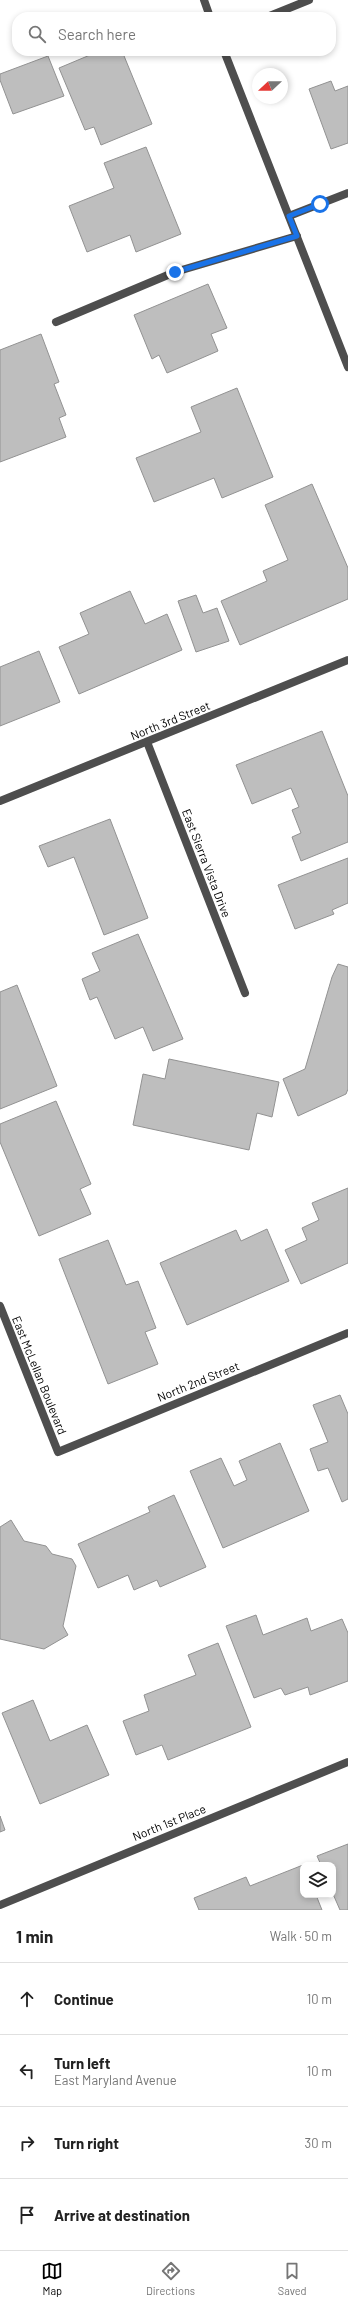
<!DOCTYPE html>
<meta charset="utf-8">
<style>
:root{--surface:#fff;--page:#f6f6f6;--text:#222;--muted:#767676;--line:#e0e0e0;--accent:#000}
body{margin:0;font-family:Barlow,sans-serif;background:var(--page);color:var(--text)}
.controls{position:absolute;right:12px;bottom:12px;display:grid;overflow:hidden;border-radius:8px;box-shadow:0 2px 6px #0003}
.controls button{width:36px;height:36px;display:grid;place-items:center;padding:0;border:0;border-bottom:1px solid var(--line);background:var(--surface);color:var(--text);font:20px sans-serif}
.compass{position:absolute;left:252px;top:68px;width:36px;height:36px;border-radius:50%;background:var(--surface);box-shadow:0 2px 6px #0003;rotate:248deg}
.stop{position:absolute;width:12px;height:12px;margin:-9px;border:3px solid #1a73e8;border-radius:50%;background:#fff}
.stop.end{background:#1a73e8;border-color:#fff;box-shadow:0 1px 4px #0008}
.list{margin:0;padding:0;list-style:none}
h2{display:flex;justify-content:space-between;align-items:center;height:52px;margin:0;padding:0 16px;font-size:17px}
h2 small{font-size:13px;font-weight:400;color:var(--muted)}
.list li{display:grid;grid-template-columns:26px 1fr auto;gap:12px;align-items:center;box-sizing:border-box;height:72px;padding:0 16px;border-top:1px solid var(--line)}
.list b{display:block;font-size:15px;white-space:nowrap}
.list p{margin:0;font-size:13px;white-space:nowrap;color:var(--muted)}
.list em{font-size:13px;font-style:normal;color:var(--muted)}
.icon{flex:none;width:22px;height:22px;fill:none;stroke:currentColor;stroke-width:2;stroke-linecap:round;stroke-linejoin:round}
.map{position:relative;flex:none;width:348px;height:1910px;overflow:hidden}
.search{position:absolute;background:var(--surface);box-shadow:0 2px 6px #0003;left:12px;right:12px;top:12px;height:44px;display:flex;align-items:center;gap:10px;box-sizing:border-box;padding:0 14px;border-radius:16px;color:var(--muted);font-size:15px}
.sheet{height:340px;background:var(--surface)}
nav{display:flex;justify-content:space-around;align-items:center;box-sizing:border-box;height:56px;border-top:1px solid var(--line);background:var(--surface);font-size:11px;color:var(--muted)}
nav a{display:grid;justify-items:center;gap:2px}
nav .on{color:var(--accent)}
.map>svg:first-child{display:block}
</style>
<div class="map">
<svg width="348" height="1910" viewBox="0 0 348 1910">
<rect width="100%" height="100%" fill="#fff"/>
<g fill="#bebebe" stroke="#929292">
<path d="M89,51H122L152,124L101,145L94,127L85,130L59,68L90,55Z"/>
<path d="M48,56L64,96L13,114L0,80V74Z"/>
<path d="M331,81L335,91L348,86V143L331,149L309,89Z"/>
<path d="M146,147L181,234L136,252L130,235L87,252L69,206L114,188L104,163Z"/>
<path d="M208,284L227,328L211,334L218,351L167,373L159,355L152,359L134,315Z"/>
<path d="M41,334L59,382L54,384L66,415L59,418L66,437L0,462V350Z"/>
<path d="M237,388L273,477L222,498L214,478L154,502L136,458L201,432L191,407Z"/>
<path d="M312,484L348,568V599L240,645L221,601L267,581L263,571L288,560L265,505Z"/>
<path d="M130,591L145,624L167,614L182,650L79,694L59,647L89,634L80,613Z"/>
<path d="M196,595L203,613L217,608L229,641L196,652L178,601Z"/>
<path d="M39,651L60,702L0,726V667Z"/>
<path d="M322,731L348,796V842L301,861L292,837L301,833L292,810L299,807L291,788L252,804L236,765Z"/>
<path d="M110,819L148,918L104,935L74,857L48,867L39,846Z"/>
<path d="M348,858V903L332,910L334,914L295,929L278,885Z"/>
<path d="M138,934L183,1039L153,1051L143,1027L115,1039L97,997L90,1000L82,979L100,971L92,953Z"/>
<path d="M338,964L348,967V1089L346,1094L298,1116L283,1079L305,1069L332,977Z"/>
<path d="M17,985L57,1086L0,1109V992Z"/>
<path d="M169,1059L279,1082L272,1117L257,1113L249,1150L133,1125L143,1074L165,1079Z"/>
<path d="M56,1101L91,1184L80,1189L91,1214L39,1236L0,1142V1124Z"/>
<path d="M348,1188V1263L301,1284L285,1250L307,1240L302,1228L319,1220L312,1203Z"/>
<path d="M267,1229L289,1281L187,1325L160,1263L236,1230L241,1241Z"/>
<path d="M108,1240L126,1285L138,1281L156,1328L145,1332L158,1364L108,1384L59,1259Z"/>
<path d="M340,1395L348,1414V1499L342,1502L328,1468L318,1471L310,1449L328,1442L313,1405Z"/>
<path d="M280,1443L309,1511L223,1548L190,1471L221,1458L234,1486L247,1480L239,1461Z"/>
<path d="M174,1495L206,1567L160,1587L157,1580L134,1590L128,1575L98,1588L78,1544L150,1512L148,1507Z"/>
<path d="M11,1520L24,1541L46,1546L52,1554L72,1559L76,1566L63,1626L68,1635L44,1649L0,1639V1527Z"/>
<path d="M256,1615L263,1635L307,1618L311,1631L342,1619L348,1633V1681L310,1695L308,1687L285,1695L281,1688L254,1698L226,1626Z"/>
<path d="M218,1643L251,1727L168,1760L162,1745L136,1755L123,1721L149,1711L144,1695L196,1675L188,1655Z"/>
<path d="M33,1700L50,1741L87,1725L109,1775L40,1804L2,1713Z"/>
<path d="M0,1816L5,1830L0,1832Z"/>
<path d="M348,1844V1910H340L333,1894V1865H321L317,1856Z"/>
<path d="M303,1865V1895H316L322,1910H199L194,1898L246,1877L250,1886Z"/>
</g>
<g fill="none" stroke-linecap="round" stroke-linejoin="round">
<g stroke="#4e4e4e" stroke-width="8">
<path d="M289,216L348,193"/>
<path d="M56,322L175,272L297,236"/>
</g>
<g stroke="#4e4e4e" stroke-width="8">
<path d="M267,17L309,0"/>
<path d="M147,742L245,993"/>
<path d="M0,801L348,660"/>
<path d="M0,1306L58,1452L348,1333"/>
<path d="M0,1905L348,1762"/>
</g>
<g stroke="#4e4e4e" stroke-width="8">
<path d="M204,0L210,17"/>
<path d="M224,51L348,367"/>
</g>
</g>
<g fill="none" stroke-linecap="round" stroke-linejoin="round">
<path stroke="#1a73e8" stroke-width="5" d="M175,272L297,236L289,216L320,204"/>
</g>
<g text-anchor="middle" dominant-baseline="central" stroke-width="3.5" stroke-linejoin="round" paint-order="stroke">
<g font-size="12" fill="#000" stroke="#fff">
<text transform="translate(170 720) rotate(-22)">North 3rd Street</text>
<text transform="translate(207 863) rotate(69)">East Sierra Vista Drive</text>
<text transform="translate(40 1375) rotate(68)">East McLellan Boulevard</text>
<text transform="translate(198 1381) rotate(-22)">North 2nd Street</text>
<text transform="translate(169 1822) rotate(-22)">North 1st Place</text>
</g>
</g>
</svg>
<div class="controls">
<button><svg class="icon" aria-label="layers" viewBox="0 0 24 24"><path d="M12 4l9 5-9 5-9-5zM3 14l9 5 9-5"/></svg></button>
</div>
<svg class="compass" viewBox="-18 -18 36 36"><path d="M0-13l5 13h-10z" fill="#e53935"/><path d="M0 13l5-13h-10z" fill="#767676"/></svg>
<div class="stop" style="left:320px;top:204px"></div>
<div class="stop end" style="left:175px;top:272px"></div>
<div class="search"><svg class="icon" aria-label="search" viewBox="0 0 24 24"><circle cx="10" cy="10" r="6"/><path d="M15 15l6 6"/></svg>Search here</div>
</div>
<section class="sheet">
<h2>1 min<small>Walk · 50 m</small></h2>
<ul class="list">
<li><svg class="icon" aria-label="ahead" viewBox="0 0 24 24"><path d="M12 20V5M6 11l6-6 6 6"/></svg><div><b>Continue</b></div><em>10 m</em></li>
<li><svg class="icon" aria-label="left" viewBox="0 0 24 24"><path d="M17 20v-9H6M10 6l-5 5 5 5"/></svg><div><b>Turn left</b><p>East Maryland Avenue</p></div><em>10 m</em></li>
<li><svg class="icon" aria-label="right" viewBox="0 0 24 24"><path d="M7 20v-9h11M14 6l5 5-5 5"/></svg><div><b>Turn right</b></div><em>30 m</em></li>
<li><svg class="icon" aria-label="arrive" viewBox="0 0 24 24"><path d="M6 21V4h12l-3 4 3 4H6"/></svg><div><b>Arrive at destination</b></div></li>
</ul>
</section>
<nav>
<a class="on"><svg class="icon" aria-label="map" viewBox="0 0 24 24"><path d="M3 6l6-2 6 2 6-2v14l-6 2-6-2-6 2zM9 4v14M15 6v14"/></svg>Map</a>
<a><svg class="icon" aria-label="directions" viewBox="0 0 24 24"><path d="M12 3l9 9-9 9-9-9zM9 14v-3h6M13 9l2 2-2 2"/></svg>Directions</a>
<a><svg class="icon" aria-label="saved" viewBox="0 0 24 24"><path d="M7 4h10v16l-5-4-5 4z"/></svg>Saved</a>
</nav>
